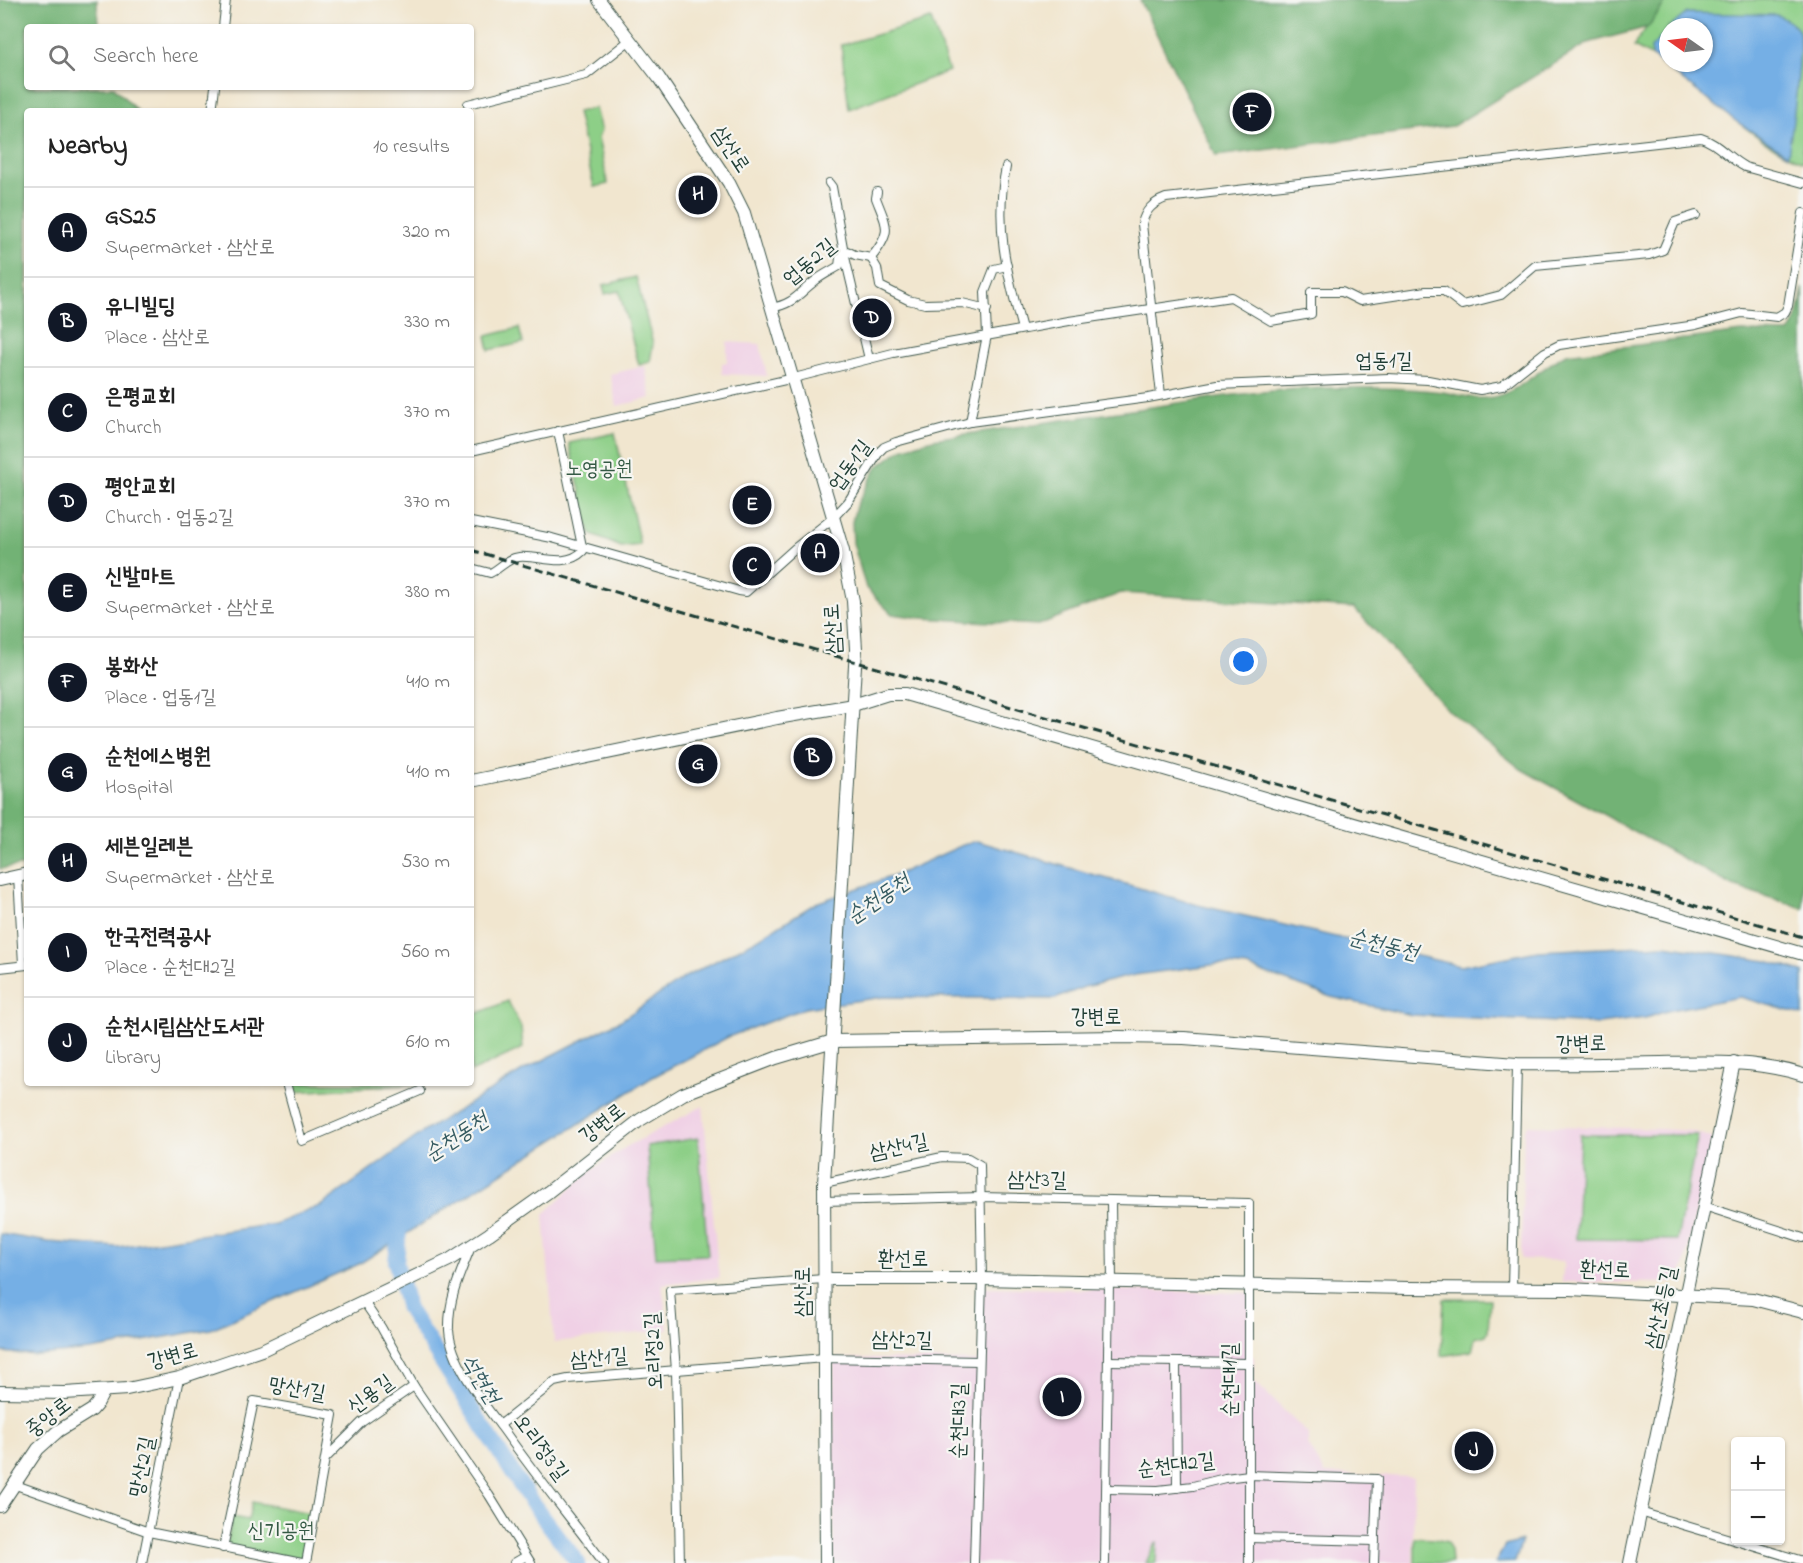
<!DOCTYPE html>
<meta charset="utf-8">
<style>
:root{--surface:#fff;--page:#f2f2f2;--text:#222;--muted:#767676;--line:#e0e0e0;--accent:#111827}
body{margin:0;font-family:"Indie Flower","Poor Story",sans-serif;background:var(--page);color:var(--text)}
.controls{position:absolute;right:18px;bottom:18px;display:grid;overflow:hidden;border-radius:6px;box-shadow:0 2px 4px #0004}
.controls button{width:54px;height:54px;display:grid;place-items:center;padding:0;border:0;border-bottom:2px solid var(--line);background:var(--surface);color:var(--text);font:30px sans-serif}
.compass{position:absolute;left:1659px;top:18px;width:54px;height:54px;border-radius:50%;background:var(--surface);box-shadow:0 2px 4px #0004;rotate:284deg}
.you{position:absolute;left:1244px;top:662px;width:21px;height:21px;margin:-15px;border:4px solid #fff;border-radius:50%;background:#1a73e8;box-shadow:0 0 0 9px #1a73e833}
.badge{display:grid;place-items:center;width:39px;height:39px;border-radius:50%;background:var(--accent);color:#fff;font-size:20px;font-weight:700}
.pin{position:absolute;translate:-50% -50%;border:3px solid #fff;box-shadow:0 2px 6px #0006}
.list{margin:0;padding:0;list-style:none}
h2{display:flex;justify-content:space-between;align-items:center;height:78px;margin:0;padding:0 24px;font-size:26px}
h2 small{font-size:20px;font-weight:400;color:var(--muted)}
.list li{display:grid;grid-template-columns:39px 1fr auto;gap:18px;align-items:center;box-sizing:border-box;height:90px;padding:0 24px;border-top:2px solid var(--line)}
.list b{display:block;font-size:22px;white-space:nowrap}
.list p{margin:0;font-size:20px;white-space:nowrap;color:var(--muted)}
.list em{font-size:20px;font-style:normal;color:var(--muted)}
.icon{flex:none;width:33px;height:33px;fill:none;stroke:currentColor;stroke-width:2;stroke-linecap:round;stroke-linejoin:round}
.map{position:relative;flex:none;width:1803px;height:1563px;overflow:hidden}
.search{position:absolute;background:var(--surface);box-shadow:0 2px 4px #0004;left:24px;top:24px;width:450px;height:66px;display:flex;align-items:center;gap:15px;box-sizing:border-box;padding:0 21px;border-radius:6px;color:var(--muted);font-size:22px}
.panel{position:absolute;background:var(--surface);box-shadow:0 2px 4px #0004;left:24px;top:108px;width:450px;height:978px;border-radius:6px}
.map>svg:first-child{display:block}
</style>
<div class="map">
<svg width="1803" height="1563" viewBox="0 0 1803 1563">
<rect width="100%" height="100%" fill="#f6f6f2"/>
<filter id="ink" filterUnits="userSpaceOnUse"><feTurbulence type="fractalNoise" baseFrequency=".0167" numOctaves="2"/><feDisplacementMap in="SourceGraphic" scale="12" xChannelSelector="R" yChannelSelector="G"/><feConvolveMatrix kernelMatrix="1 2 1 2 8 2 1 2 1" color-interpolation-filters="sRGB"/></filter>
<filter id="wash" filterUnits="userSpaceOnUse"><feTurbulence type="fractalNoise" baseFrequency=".008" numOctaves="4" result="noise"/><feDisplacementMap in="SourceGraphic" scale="24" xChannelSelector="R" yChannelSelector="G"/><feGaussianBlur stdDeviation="1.35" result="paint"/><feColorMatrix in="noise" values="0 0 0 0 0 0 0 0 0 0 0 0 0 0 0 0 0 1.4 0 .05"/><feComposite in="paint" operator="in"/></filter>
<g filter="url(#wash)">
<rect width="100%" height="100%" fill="#f1e6cf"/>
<g fill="#f0d0e5">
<path d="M727,342L760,344L767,376L722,374V363L727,362Z"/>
<path d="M645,366L651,398L617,406L610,374Z"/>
<path d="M703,1106L719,1278L662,1284L668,1330L554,1342L544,1214L588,1173L626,1147Z"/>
<path d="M1528,1125L1660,1129L1692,1131L1712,1138L1684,1267L1679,1276L1668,1283L1562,1282L1564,1261L1521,1259L1524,1132Z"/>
<path d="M982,1287L1250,1293L1249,1356L1254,1357L1253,1380L1308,1434V1444L1325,1474L1414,1477L1413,1563H834V1358L979,1361Z"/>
</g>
<g fill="#8dcf87" stroke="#56865e" stroke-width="1.5" fill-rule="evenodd">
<path d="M1667,0H1803V162C1739,135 1694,77 1634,47L1636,42ZM1668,27H1704V63H1668Z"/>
<path d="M931,19L949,71L849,109L841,45Z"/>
<path d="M595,108L601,131L598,138L608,184L594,187L577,112Z"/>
<path d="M636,277L653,344L650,362L639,365L619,291L605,294L603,285Z"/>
<path d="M519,328L523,343L489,350L486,336Z"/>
<path d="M615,433L640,545L621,547L590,534L569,443Z"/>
<path d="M508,1001L521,1027L523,1048L471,1072V1016Z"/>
<path d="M291,1083H430L295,1092Z"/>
<path d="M1580,1135H1698L1677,1240L1576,1239Z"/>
<path d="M698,1138L708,1255L656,1257L647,1146Z"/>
<path d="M1444,1299H1490L1488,1331L1486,1335L1475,1338L1472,1351L1441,1356Z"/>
<path d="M252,1502L311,1513L303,1557L295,1559L227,1546L232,1517L248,1520Z"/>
<path d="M1415,1538L1435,1539L1447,1542L1451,1550L1452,1563H1415Z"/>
<path d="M1157,1542L1156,1563H1146L1154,1545Z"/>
</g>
<g fill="#72b274" stroke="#487854" stroke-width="1.5">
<path d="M0,0H97L98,27H27V87H114L137,111H27V865L0,869Z"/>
<path d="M1140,0H1667L1648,27L1588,43L1453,126L1216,156Z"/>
<path d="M1803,288V908L1733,886L1521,769L1449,711L1354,608L1121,593L1038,625L922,618L892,614L866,588L853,543L852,522L856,506L877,467L902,449L933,439C1004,429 1074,418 1145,408C1197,400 1250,391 1303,389C1347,387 1390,387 1434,391C1452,392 1470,400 1488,398C1519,394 1541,367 1566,354L1742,332L1788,333C1799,322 1800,304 1803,288Z"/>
</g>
<g fill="#75afe5" stroke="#4a768c" stroke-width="1.5">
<path d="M1687,13L1777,15C1785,19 1794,23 1799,31C1803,51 1792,130 1788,155L1737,122L1651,56V48L1668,29V63H1704V27H1670Z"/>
<path d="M977,841L1198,905L1461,966L1538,951L1665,945L1767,961L1803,972V1015L1740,997L1670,1010L1645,1018L1599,1024L1412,1015L1331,997L1247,967L1219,964L1135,975L1084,987L1055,999L883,997L805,1008L728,1037L651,1078L359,1264L211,1329L91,1350L37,1355L0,1352V1234L49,1242L118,1247L275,1224L322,1205L426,1130L524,1070L621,1020L687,976L756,940L816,903L896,875L963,845Z"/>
<path d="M1522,1541L1515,1562L1495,1563L1505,1546Z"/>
</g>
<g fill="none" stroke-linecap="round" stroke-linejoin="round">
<path stroke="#75afe5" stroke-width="16" d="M400,1218L396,1263L408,1309L530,1500L578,1563"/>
</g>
</g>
<g filter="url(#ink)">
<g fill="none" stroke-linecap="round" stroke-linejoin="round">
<g stroke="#3e564b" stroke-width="10">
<g id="street">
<path d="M223,27L226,0"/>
<path d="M468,104L586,75L630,40"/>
<path d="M212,111L215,87"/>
<path d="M1006,167C994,226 1007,273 1022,329"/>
<path d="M829,183L832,187L844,253L869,359"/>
<path d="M871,258L877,268L880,286L908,300L925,304L962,303L987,309"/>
<path d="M771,308C794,304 798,294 815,281C822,275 831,271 839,266L840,258L847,251L855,255L871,258C893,231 887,227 876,198L877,192"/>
<path d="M1161,395L1142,224C1145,210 1153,203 1166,198L1701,138C1718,143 1729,159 1745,167L1803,183"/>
<path d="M970,422L987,335L985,292L994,269L1007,266"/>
<path d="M471,451L794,378L893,353L1069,321L1231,297L1271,321L1311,314V292H1342L1360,301L1426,291H1444L1462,305L1501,295L1535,266L1649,255L1663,250L1675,222L1696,215"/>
<path d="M471,522L552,538L739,591L746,592L794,549L833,518L848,502L879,452L884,447L896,442L970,422L1148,398L1217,385L1388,378L1428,380L1480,390L1502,386L1545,352L1559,345L1696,325L1742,313L1777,317L1785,312L1788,306L1803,213"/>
<path d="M471,568L490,573C500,569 507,558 519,557C540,555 565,569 583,551L558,431"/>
<path d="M18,876L23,964"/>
<path d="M0,968L27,965"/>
<path d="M286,1083L302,1141L420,1091"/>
<path d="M824,1183L942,1157L968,1158L980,1165L982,1279L974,1563"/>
<path d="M824,1201L981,1197L1249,1203V1563"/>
<path d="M1111,1201L1112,1283"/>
<path d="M1704,1206L1803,1238"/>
<path d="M471,1247C460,1274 448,1299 449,1330C451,1364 485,1405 505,1432C537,1477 571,1519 604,1563"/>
<path d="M1512,1288L1517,1064"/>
<path d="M364,1302L381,1327L414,1386L489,1495L531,1563"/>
<path d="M1108,1361L1249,1363"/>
<path d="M1176,1362L1177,1488"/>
<path d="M500,1425L554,1382L568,1379L824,1358L979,1361"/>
<path d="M326,1458L362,1422L414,1386"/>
<path d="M13,1484L149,1532L302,1563"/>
<path d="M1107,1489L1158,1490L1193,1486L1225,1478L1249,1475L1377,1479L1374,1563"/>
<path d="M1640,1512L1803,1561"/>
<path d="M1249,1538L1375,1541"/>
<path d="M223,1548L254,1401L333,1415L306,1563"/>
<path d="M142,1563L179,1378"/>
<path d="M514,1563L526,1556"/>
<path d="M680,1563L676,1371L670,1290L824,1279"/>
<path d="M1105,1563L1109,1283"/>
</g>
</g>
<g stroke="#3e564b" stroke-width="14">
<g id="secondary">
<path d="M599,0L659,78L729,183L744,213L843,551L853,601L856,649L824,1183L826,1563"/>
<path d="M471,781L777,718L853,705L888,694H905L1803,954"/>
<path d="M0,880L27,874"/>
<path d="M824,1279H982L1408,1288L1570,1289L1753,1299L1803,1312"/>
<path d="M0,1392L65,1393L127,1389L179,1378L264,1349L449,1260L489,1234L548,1192L640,1120L683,1094L776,1058L833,1041L1119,1037L1184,1038L1517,1064C1565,1065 1613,1064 1661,1063C1710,1062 1756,1060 1803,1075"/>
<path d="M0,1506L38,1449L58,1431L92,1410L97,1404L104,1391"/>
<path d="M1630,1563L1734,1062"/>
</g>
</g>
<use href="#street" stroke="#fff" stroke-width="8"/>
<use href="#secondary" stroke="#fff" stroke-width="12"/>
<path stroke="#1f3d34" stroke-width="3" stroke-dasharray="9 4.5" stroke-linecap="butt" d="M471,550L1803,937"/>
</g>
</g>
<g text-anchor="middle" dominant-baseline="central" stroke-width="4.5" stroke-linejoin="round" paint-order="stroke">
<g font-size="21" fill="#1f3d34" stroke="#f6f6f2">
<text transform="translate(730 150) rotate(57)">삼산로</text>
<text transform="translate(810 263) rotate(-39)">업동2길</text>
<text x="1384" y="362">업동1길</text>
<text transform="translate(851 466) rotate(-54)">업동1길</text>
<text transform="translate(834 629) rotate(-93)">삼산로</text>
<text x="1096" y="1018">강변로</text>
<text transform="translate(1581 1045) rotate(-1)">강변로</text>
<text transform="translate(603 1124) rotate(-38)">강변로</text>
<text transform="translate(899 1148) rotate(-12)">삼산4길</text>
<text transform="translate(1037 1181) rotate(1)">삼산3길</text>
<text x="903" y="1260">환선로</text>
<text transform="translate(1605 1271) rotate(2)">환선로</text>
<text transform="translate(804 1292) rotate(-90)">삼산로</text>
<text transform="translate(1662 1308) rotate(-78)">삼산초등길</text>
<text transform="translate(902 1341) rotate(1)">삼산2길</text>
<text transform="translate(655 1351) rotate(-93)">오리정2길</text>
<text transform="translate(173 1357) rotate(-15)">강변로</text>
<text transform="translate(599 1359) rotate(-5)">삼산1길</text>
<text transform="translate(1231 1380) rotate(-90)">순천대1길</text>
<text transform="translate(297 1390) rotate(10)">망산1길</text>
<text transform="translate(371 1395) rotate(-36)">신용길</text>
<text transform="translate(49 1418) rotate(-38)">중앙로</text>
<text transform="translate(960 1421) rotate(-89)">순천대3길</text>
<text transform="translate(540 1448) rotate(53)">오리정3길</text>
<text transform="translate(1176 1466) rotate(-7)">순천대2길</text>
<text transform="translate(143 1467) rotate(-79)">망산2길</text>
</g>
<g font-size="21" fill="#355a45" stroke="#f6f6f2">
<text x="599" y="470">노영공원</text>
<text x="281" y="1532">신기공원</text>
</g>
<g font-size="22" font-style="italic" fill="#345a60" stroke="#f6f6f2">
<text transform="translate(879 900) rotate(-34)">순천동천</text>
<text transform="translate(1383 946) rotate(14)">순천동천</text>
<text transform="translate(457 1138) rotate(-33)">순천동천</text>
<text transform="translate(479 1380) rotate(58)">석현천</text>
</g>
</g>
</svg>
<div class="controls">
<button>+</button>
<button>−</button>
</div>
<svg class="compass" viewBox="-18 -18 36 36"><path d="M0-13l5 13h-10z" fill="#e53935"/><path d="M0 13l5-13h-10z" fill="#767676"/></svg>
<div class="you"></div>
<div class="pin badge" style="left:820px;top:553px">A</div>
<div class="pin badge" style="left:813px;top:757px">B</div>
<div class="pin badge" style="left:752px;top:566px">C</div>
<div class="pin badge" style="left:872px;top:318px">D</div>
<div class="pin badge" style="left:752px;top:505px">E</div>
<div class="pin badge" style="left:1252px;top:112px">F</div>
<div class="pin badge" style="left:698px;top:764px">G</div>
<div class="pin badge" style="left:698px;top:195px">H</div>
<div class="pin badge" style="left:1062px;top:1397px">I</div>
<div class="pin badge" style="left:1474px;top:1451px">J</div>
<div class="search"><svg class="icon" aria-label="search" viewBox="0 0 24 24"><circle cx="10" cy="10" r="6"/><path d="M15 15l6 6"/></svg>Search here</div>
<section class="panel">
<h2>Nearby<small>10 results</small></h2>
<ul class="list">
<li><span class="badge">A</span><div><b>GS25</b><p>Supermarket · 삼산로</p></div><em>320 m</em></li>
<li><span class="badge">B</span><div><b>유니빌딩</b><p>Place · 삼산로</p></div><em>330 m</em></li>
<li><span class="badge">C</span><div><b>은평교회</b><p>Church</p></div><em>370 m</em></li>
<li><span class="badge">D</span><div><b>평안교회</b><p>Church · 업동2길</p></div><em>370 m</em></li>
<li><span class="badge">E</span><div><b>신발마트</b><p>Supermarket · 삼산로</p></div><em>380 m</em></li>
<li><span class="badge">F</span><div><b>봉화산</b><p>Place · 업동1길</p></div><em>410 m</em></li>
<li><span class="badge">G</span><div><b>순천에스병원</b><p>Hospital</p></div><em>410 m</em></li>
<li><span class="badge">H</span><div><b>세븐일레븐</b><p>Supermarket · 삼산로</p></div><em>530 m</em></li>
<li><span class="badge">I</span><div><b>한국전력공사</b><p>Place · 순천대2길</p></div><em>560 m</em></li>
<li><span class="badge">J</span><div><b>순천시립삼산도서관</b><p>Library</p></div><em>610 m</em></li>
</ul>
</section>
</div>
